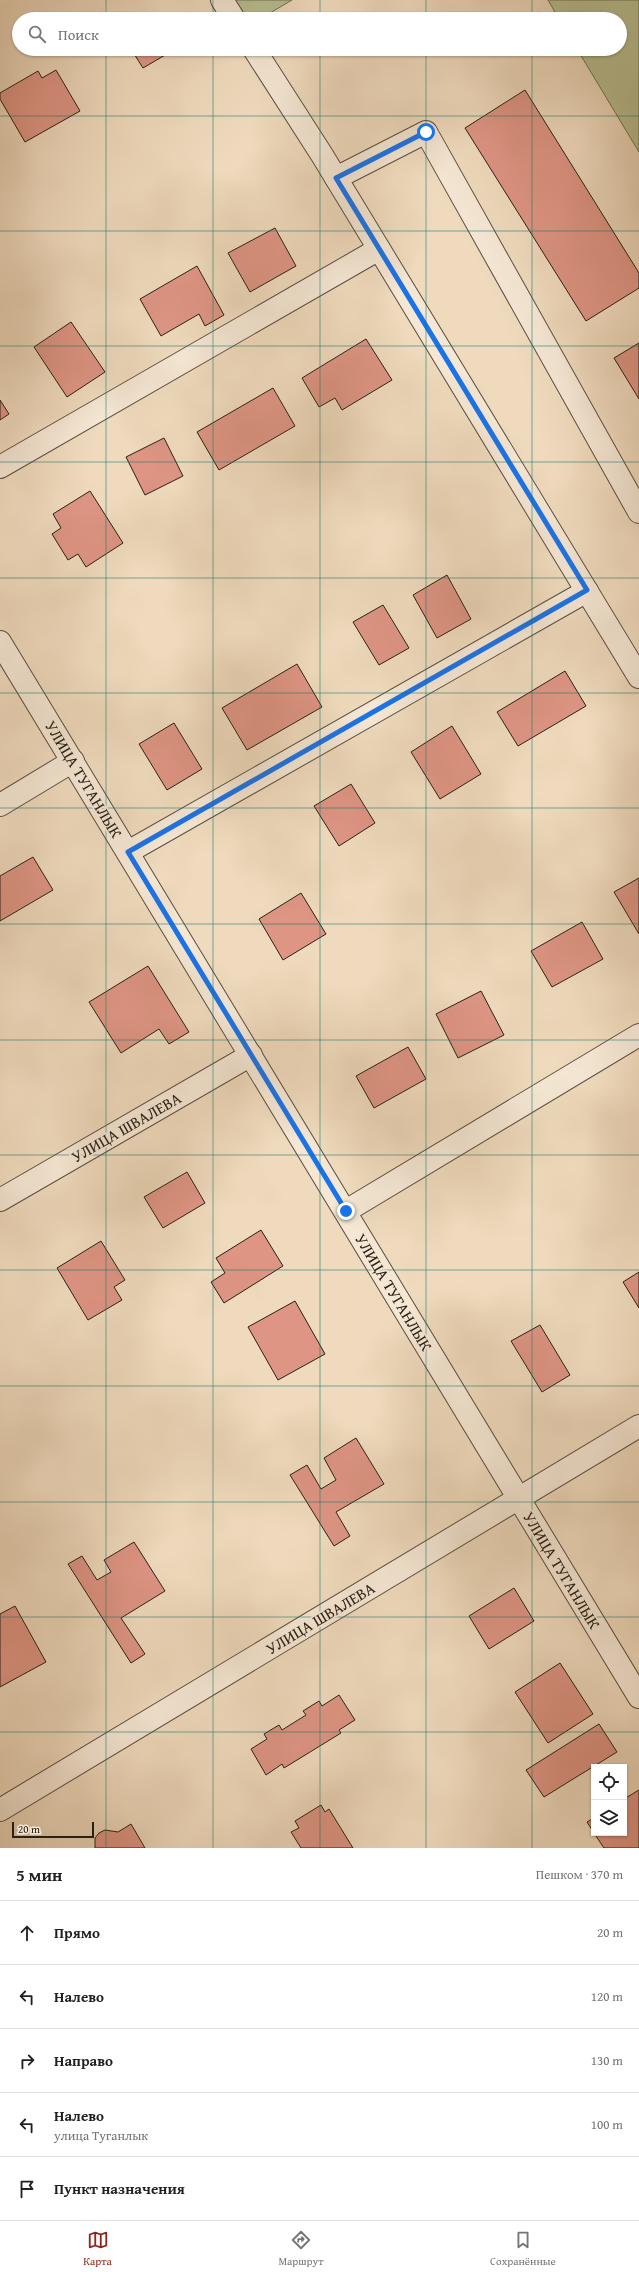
<!DOCTYPE html>
<html lang="ru">
<meta charset="utf-8">
<style>
:root{--surface:#fff;--page:#f6f6f6;--text:#202124;--muted:#757577;--line:#e0e0e0;--accent:#8f2418}
body{margin:0;font-family:"Gentium Book Plus",serif;background:var(--page);color:var(--text)}
.controls{position:absolute;right:12px;bottom:12px;display:grid;overflow:hidden;border-radius:0px;box-shadow:0 1px 3px #0004}
.controls button{width:36px;height:36px;display:grid;place-items:center;padding:0;border:0;border-bottom:1px solid var(--line);background:var(--surface);color:var(--text);font:20px sans-serif}
.scale{position:absolute;left:12px;bottom:10px;width:82px;box-sizing:border-box;padding-left:4px;border:2px solid #292016;border-top:0;font-size:11px;line-height:14px;white-space:nowrap;color:#292016;-webkit-text-stroke:3px #f5e7d4;paint-order:stroke}
.stop{position:absolute;width:12px;height:12px;margin:-9px;border:3px solid #1a73e8;border-radius:50%;background:#fff}
.stop.end{background:#1a73e8;border-color:#fff;box-shadow:0 1px 4px #0008}
.list{margin:0;padding:0;list-style:none}
h2{display:flex;justify-content:space-between;align-items:center;height:52px;margin:0;padding:0 16px;font-size:17px}
h2 small{font-size:13px;font-weight:400;color:var(--muted)}
.list li{display:grid;grid-template-columns:26px 1fr auto;gap:12px;align-items:center;box-sizing:border-box;height:64px;padding:0 16px;border-top:1px solid var(--line)}
.list b{display:block;font-size:15px;white-space:nowrap}
.list p{margin:0;font-size:13px;white-space:nowrap;color:var(--muted)}
.list em{font-size:13px;font-style:normal;color:var(--muted)}
.icon{flex:none;width:22px;height:22px;fill:none;stroke:currentColor;stroke-width:2;stroke-linecap:round;stroke-linejoin:round}
.map{position:relative;flex:none;width:639px;height:1848px;overflow:hidden}
.search{position:absolute;background:var(--surface);box-shadow:0 1px 3px #0004;left:12px;right:12px;top:12px;height:44px;display:flex;align-items:center;gap:10px;box-sizing:border-box;padding:0 14px;border-radius:22px;color:var(--muted);font-size:15px}
.sheet{height:372px;background:var(--surface)}
nav{display:flex;justify-content:space-around;align-items:center;box-sizing:border-box;height:56px;border-top:1px solid var(--line);background:var(--surface);font-size:11px;color:var(--muted)}
nav a{display:grid;justify-items:center;gap:2px}
nav .on{color:var(--accent)}
.map>svg:first-child{display:block}
</style>
<div class="map">
<svg width="639" height="1848" viewBox="0 0 639 1848">
<rect width="100%" height="100%" fill="#efdabd"/>
<filter id="stains"><feTurbulence type="fractalNoise" baseFrequency=".005" numOctaves="4"/><feColorMatrix values="0 0 0 0 .2 0 0 0 0 .09 0 0 0 0 .02 0 0 0 .5 -.17"/></filter>
<radialGradient id="worn" r=".72"><stop offset=".6" stop-color="#630" stop-opacity="0"/><stop offset="1" stop-color="#630" stop-opacity=".3"/></radialGradient>
<g fill="#b8c092" stroke="#707054">
<path d="M233,0H292L260,19H245Z"/>
<path d="M548,0H639V152L577,49H620V19H559Z"/>
</g>
<g fill="#de9584" stroke="#292016">
<path d="M131,49H171L172,51L143,68Z"/>
<path d="M56,70L80,111L25,142L0,99V93L38,71L42,78Z"/>
<path d="M525,90L639,273V288L586,321L465,128Z"/>
<path d="M275,228L296,266L250,292L228,253Z"/>
<path d="M197,266L224,315L205,326L199,314L161,336L140,299Z"/>
<path d="M71,322L105,372L67,397L34,347Z"/>
<path d="M366,339L392,380L342,410L335,398L319,407L302,378Z"/>
<path d="M639,343V399L614,358Z"/>
<path d="M273,388L295,426L219,470L197,432Z"/>
<path d="M0,400L9,414L0,420Z"/>
<path d="M164,438L183,476L145,495L126,457Z"/>
<path d="M90,491L123,543L86,567L78,554L68,560L52,534L61,528L53,514Z"/>
<path d="M447,575L471,619L437,638L413,595Z"/>
<path d="M383,605L409,648L379,665L353,622Z"/>
<path d="M297,664L322,707L247,750L222,708Z"/>
<path d="M565,671L586,706L518,746L497,712Z"/>
<path d="M174,723L202,769L167,790L139,744Z"/>
<path d="M452,726L481,774L440,799L411,752Z"/>
<path d="M351,784L375,823L339,846L314,806Z"/>
<path d="M33,857L53,890L0,921V876Z"/>
<path d="M639,878V934L614,892Z"/>
<path d="M301,893L326,934L283,960L259,919Z"/>
<path d="M582,922L603,959L552,987L531,951Z"/>
<path d="M148,966L189,1032L169,1044L159,1029L121,1053L89,1002Z"/>
<path d="M481,991L504,1035L458,1058L436,1014Z"/>
<path d="M408,1047L426,1079L374,1108L356,1076Z"/>
<path d="M187,1172L205,1203L163,1228L144,1197Z"/>
<path d="M261,1230L283,1266L224,1303L211,1282L225,1273L216,1258Z"/>
<path d="M101,1241L125,1280L114,1287L122,1300L88,1320L57,1268Z"/>
<path d="M639,1272V1308L623,1282Z"/>
<path d="M295,1301L325,1354L278,1380L248,1327Z"/>
<path d="M540,1325L570,1375L542,1392L511,1341Z"/>
<path d="M356,1438L384,1484L336,1512L350,1536L334,1546L290,1475L307,1465L321,1489L336,1480L324,1458Z"/>
<path d="M134,1542L165,1591L121,1618L145,1654L131,1663L68,1564L82,1556L97,1580L111,1572L104,1560Z"/>
<path d="M514,1588L534,1621L489,1649L469,1616Z"/>
<path d="M15,1606L46,1662L0,1687V1614Z"/>
<path d="M560,1663L593,1714L548,1743L515,1692Z"/>
<path d="M339,1695L355,1720L339,1730L341,1733L284,1768L282,1764L266,1775L251,1749L267,1739L264,1734L279,1725L282,1730L306,1715L303,1711L319,1701L322,1706Z"/>
<path d="M599,1724L617,1752L544,1797L526,1770Z"/>
<path d="M639,1790V1848H604L594,1833H624V1799Z"/>
<path d="M321,1805L325,1812L329,1809L353,1848H301L291,1832L299,1828L295,1821Z"/>
<path d="M594,1818V1833L587,1822Z"/>
<path d="M131,1824L145,1848H95V1838L99,1833L105,1830L118,1832Z"/>
</g>
<g fill="none" stroke-linecap="round" stroke-linejoin="round">
<g stroke="#5a4e40" stroke-width="24">
<g id="minor">
<path d="M222,0L234,19"/>
<path d="M254,49L322,155L639,677"/>
<path d="M336,178L426,132L639,512"/>
<path d="M0,467L379,249"/>
<path d="M0,642L639,1697"/>
<path d="M0,805L73,761"/>
<path d="M128,852L587,591"/>
<path d="M0,1200L251,1055"/>
<path d="M346,1211L639,1035"/>
<path d="M0,1810L639,1426"/>
</g>
</g>
<use href="#minor" stroke="#f5e7d4" stroke-width="22"/>
</g>
<g fill="none" stroke-linecap="round" stroke-linejoin="round">
<path stroke="#1a73e8" stroke-width="5" d="M346,1211L128,852L587,590L336,178L426,132"/>
</g>
<path fill="none" stroke="#0f766e" stroke-width="1" stroke-opacity="0.55" d="M106,0V19M213,0V19M320,0V19M426,0V19M532,0V19M106,49V1848M213,49V1848M320,49V1848M426,49V1848M532,49V1848M0,116H639M0,231H639M0,346H639M0,462H639M0,578H639M0,693H639M0,808H639M0,924H639M0,1040H639M0,1155H639M0,1270H639M0,1386H639M0,1502H639M0,1617H639M0,1732H639"/>
<g text-anchor="middle" dominant-baseline="central" stroke-width="3.5" stroke-linejoin="round" paint-order="stroke">
<g font-size="16" fill="#292016" stroke="#f5e7d4">
<text transform="translate(84 779) rotate(59)">УЛИЦА ТУГАНЛЫК</text>
<text transform="translate(126 1127) rotate(-30)">УЛИЦА ШВАЛЕВА</text>
<text transform="translate(394 1292) rotate(59)">УЛИЦА ТУГАНЛЫК</text>
<text transform="translate(562 1570) rotate(59)">УЛИЦА ТУГАНЛЫК</text>
<text transform="translate(320 1618) rotate(-31)">УЛИЦА ШВАЛЕВА</text>
</g>
</g>
<rect width="100%" height="100%" filter="url(#stains)"/>
<rect width="100%" height="100%" fill="url(#worn)"/>
</svg>
<div class="controls">
<button><svg class="icon" aria-label="locate" viewBox="0 0 24 24"><circle cx="12" cy="12" r="6"/><path d="M12 2v4M12 18v4M2 12h4M18 12h4"/></svg></button>
<button><svg class="icon" aria-label="layers" viewBox="0 0 24 24"><path d="M12 4l9 5-9 5-9-5zM3 14l9 5 9-5"/></svg></button>
</div>
<div class="scale">20 m</div>
<div class="stop" style="left:426px;top:132px"></div>
<div class="stop end" style="left:346px;top:1211px"></div>
<div class="search"><svg class="icon" aria-label="search" viewBox="0 0 24 24"><circle cx="10" cy="10" r="6"/><path d="M15 15l6 6"/></svg>Поиск</div>
</div>
<section class="sheet">
<h2>5 мин<small>Пешком · 370 m</small></h2>
<ul class="list">
<li><svg class="icon" aria-label="ahead" viewBox="0 0 24 24"><path d="M12 20V5M6 11l6-6 6 6"/></svg><div><b>Прямо</b></div><em>20 m</em></li>
<li><svg class="icon" aria-label="left" viewBox="0 0 24 24"><path d="M17 20v-9H6M10 6l-5 5 5 5"/></svg><div><b>Налево</b></div><em>120 m</em></li>
<li><svg class="icon" aria-label="right" viewBox="0 0 24 24"><path d="M7 20v-9h11M14 6l5 5-5 5"/></svg><div><b>Направо</b></div><em>130 m</em></li>
<li><svg class="icon" aria-label="left" viewBox="0 0 24 24"><path d="M17 20v-9H6M10 6l-5 5 5 5"/></svg><div><b>Налево</b><p>улица Туганлык</p></div><em>100 m</em></li>
<li><svg class="icon" aria-label="arrive" viewBox="0 0 24 24"><path d="M6 21V4h12l-3 4 3 4H6"/></svg><div><b>Пункт назначения</b></div></li>
</ul>
</section>
<nav>
<a class="on"><svg class="icon" aria-label="map" viewBox="0 0 24 24"><path d="M3 6l6-2 6 2 6-2v14l-6 2-6-2-6 2zM9 4v14M15 6v14"/></svg>Карта</a>
<a><svg class="icon" aria-label="directions" viewBox="0 0 24 24"><path d="M12 3l9 9-9 9-9-9zM9 14v-3h6M13 9l2 2-2 2"/></svg>Маршрут</a>
<a><svg class="icon" aria-label="saved" viewBox="0 0 24 24"><path d="M7 4h10v16l-5-4-5 4z"/></svg>Сохранённые</a>
</nav>
